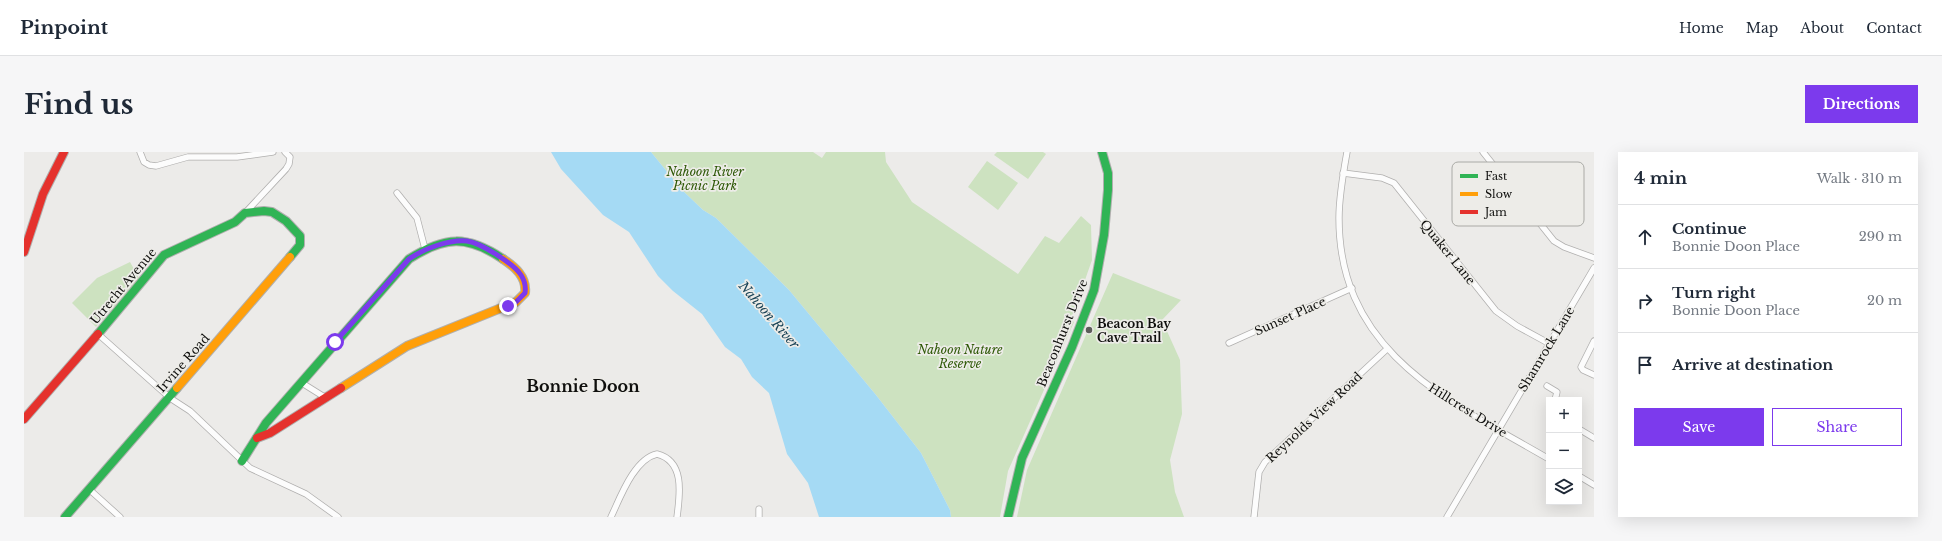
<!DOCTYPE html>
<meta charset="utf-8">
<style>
:root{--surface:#fff;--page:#f6f6f7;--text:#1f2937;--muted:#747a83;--line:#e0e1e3;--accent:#7c3aed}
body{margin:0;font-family:"Libre Baskerville",serif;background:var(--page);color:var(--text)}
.controls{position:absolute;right:12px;bottom:12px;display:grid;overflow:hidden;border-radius:0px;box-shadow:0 4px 16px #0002}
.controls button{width:36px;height:36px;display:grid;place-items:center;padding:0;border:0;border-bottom:1px solid var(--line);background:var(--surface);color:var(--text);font:20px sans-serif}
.stop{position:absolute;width:12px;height:12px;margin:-9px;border:3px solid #7c3aed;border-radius:50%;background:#fff}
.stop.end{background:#7c3aed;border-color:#fff;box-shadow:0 1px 4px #0008}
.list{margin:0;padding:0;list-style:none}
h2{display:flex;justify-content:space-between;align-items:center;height:52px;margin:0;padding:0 16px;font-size:17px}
h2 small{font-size:13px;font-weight:400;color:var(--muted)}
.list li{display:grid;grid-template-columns:26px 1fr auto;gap:12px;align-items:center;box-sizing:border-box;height:64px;padding:0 16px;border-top:1px solid var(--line)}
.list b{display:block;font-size:15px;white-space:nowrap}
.list p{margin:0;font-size:13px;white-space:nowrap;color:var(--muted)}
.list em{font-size:13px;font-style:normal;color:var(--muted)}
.actions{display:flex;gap:8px;padding:12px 16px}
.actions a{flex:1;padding:9px 0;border:1px solid var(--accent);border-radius:0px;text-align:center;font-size:14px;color:var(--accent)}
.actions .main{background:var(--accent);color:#fff}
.icon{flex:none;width:22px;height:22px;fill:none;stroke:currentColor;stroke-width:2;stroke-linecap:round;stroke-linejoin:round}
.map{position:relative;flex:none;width:1570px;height:365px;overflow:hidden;border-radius:0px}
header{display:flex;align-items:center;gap:24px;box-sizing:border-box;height:56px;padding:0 20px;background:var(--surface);border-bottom:1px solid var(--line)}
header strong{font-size:19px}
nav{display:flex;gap:22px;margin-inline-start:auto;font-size:14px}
.intro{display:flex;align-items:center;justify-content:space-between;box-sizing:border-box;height:96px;padding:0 24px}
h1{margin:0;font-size:28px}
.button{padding:10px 18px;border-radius:0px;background:var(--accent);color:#fff;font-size:14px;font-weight:700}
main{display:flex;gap:24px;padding:0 24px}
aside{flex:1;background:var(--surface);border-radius:0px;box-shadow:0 4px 16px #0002}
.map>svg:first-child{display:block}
</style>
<header>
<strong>Pinpoint</strong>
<nav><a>Home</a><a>Map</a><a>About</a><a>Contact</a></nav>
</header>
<div class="intro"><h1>Find us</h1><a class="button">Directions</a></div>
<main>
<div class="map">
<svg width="1570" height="365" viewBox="0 0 1570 365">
<rect width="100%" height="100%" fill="#ecebe9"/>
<g fill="#cde2c0">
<path d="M627,0H789L798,6L802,0H861L862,10L888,50L994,122L1021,84L1035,91L1057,64L1067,73L1068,108L1047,168L1050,170L984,319L976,365H927L926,358L897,301L852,243L765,138L692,66L679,58L658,38Z"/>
<path d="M973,0H1019L1022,2L1004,27L970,3Z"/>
<path d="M963,9L994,31L974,58L944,35Z"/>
<path d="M106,110L115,126L72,175L48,151L73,126Z"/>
<path d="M1089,121L1157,148L1138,168L1156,208L1158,262L1146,308L1151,340L1160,365H993L1003,318Z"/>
</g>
<path fill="#a5daf4" d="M527,0H627L658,38L679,58L692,66L765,138L852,243L897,301L926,358L927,365H795L784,331L763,302L745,241L728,225L717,207L701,195L678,162L649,139L634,124L605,80L579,63L537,17Z"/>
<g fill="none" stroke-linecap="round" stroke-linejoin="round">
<g stroke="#b0afae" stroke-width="7">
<g id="street">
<path d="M116,0L120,10L125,13L132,14L164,5H213L249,0"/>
<path d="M1323,0C1319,22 1315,44 1315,66C1315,201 1425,249 1525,307"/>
<path d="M1459,0L1530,89L1540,95L1570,106"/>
<path d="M1319,21L1358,26L1370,31L1472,159L1493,174L1526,192"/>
<path d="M373,41L393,66L401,97"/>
<path d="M221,61L262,17L265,12L266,5L261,0"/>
<path d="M74,182L146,246L166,259L226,316L282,342L314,365"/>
<path d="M1570,189L1557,215L1559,218L1570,223"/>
<path d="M1205,191L1328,136"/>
<path d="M278,231L302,246"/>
<path d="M1523,234L1533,240L1531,248"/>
<path d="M1555,277L1570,286"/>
<path d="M1555,324L1570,333"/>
<path d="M66,338L96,365"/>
<path d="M735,357V365"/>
<path d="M587,365C596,346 610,307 633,302C661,309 656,342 653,365"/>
<path d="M1230,365L1235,320L1241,310L1363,197"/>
<path d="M1423,365L1570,116"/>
</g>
</g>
<g stroke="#b0afae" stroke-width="10">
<g id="fast">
<path d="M74,182L140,103L211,70L221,61L240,59L248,60L262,69L276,84V93L266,105"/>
<path d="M218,309L242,271L385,107C421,84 443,83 479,107"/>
<path d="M41,365L153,236"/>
<path d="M984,365L998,306L1048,195L1070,138L1080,83L1084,38V21L1078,0"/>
</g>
</g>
<g stroke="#b0afae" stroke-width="10">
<g id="slow">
<path d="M153,236L266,105"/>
<path d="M317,236L383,194L492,150L501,141C503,125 491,115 479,107"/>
</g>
</g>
<g stroke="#b0afae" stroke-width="10">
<g id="jam">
<path d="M0,100L19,42L40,0"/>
<path d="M0,267L74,182"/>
<path d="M233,286L246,281L317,236"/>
</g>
</g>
<use href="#street" stroke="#fcfcfc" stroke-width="5.5"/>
<use href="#fast" stroke="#30b455" stroke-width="8"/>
<use href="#slow" stroke="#ff9f0a" stroke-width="8"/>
<use href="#jam" stroke="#e5322d" stroke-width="8"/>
</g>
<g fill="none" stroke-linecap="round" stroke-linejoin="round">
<path stroke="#7c3aed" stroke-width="5" d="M311,190L385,107C399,97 426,87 443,89C457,91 490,112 497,123C501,129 502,134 501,141L492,150L484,154"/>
</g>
<circle fill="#5c5c5a" stroke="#edece8" stroke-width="1.5" cx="1065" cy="178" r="4"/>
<g text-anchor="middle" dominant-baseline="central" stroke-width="3.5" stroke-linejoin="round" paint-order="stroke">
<g font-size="12" font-style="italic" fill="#2d5805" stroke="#edece8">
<text x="681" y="19">Nahoon River<tspan x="681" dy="14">Picnic Park</tspan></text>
<text x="936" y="197">Nahoon Nature<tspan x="936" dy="14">Reserve</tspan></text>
</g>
<g font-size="12" fill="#0f0f0d" stroke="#edece8">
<text transform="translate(1424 100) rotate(51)">Quaker Lane</text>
<text transform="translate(99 134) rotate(-50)">Utrecht Avenue</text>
<text transform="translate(1266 164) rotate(-24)">Sunset Place</text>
<text transform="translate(1038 181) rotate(-68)">Beaconhurst Drive</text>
<text transform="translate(1522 197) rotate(-59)">Shamrock Lane</text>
<text transform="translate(159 211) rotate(-49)">Irvine Road</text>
<text transform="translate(1444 258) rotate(32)">Hillcrest Drive</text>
<text transform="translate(1290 265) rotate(-43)">Reynolds View Road</text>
</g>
<g font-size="12" font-weight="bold" fill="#0f0f0d" stroke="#edece8" text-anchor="start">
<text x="1073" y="171">Beacon Bay<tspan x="1073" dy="14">Cave Trail</tspan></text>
</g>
<g font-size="13" font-style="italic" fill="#194357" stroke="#edece8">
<text transform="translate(745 163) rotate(49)">Nahoon River</text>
</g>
<g font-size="16" font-weight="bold" fill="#0f0f0d" stroke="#edece8">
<text x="559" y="234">Bonnie Doon</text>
</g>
</g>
<rect x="1428" y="10" width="132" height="64" rx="6" fill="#edece8" stroke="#aaaaa6" stroke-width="1"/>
<rect x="1436" y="22" width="18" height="4" fill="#30b455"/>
<rect x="1436" y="40" width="18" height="4" fill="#ff9f0a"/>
<rect x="1436" y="58" width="18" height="4" fill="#e5322d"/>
<g font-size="11" fill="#0f0f0d">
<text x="1461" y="28">Fast</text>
<text x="1461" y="46">Slow</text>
<text x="1461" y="64">Jam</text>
</g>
</svg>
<div class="controls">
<button>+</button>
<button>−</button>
<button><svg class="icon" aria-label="layers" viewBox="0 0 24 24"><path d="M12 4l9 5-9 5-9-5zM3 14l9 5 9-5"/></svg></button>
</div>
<div class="stop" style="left:311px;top:190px"></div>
<div class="stop end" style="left:484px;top:154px"></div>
</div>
<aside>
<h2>4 min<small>Walk · 310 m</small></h2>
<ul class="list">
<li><svg class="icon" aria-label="ahead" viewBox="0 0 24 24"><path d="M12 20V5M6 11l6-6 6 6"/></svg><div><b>Continue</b><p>Bonnie Doon Place</p></div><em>290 m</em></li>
<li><svg class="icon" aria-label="right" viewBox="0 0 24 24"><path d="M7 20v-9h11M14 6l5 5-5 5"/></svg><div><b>Turn right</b><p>Bonnie Doon Place</p></div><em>20 m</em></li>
<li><svg class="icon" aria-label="arrive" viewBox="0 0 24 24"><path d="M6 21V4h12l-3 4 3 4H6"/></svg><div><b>Arrive at destination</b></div></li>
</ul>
<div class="actions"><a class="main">Save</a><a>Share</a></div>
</aside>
</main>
